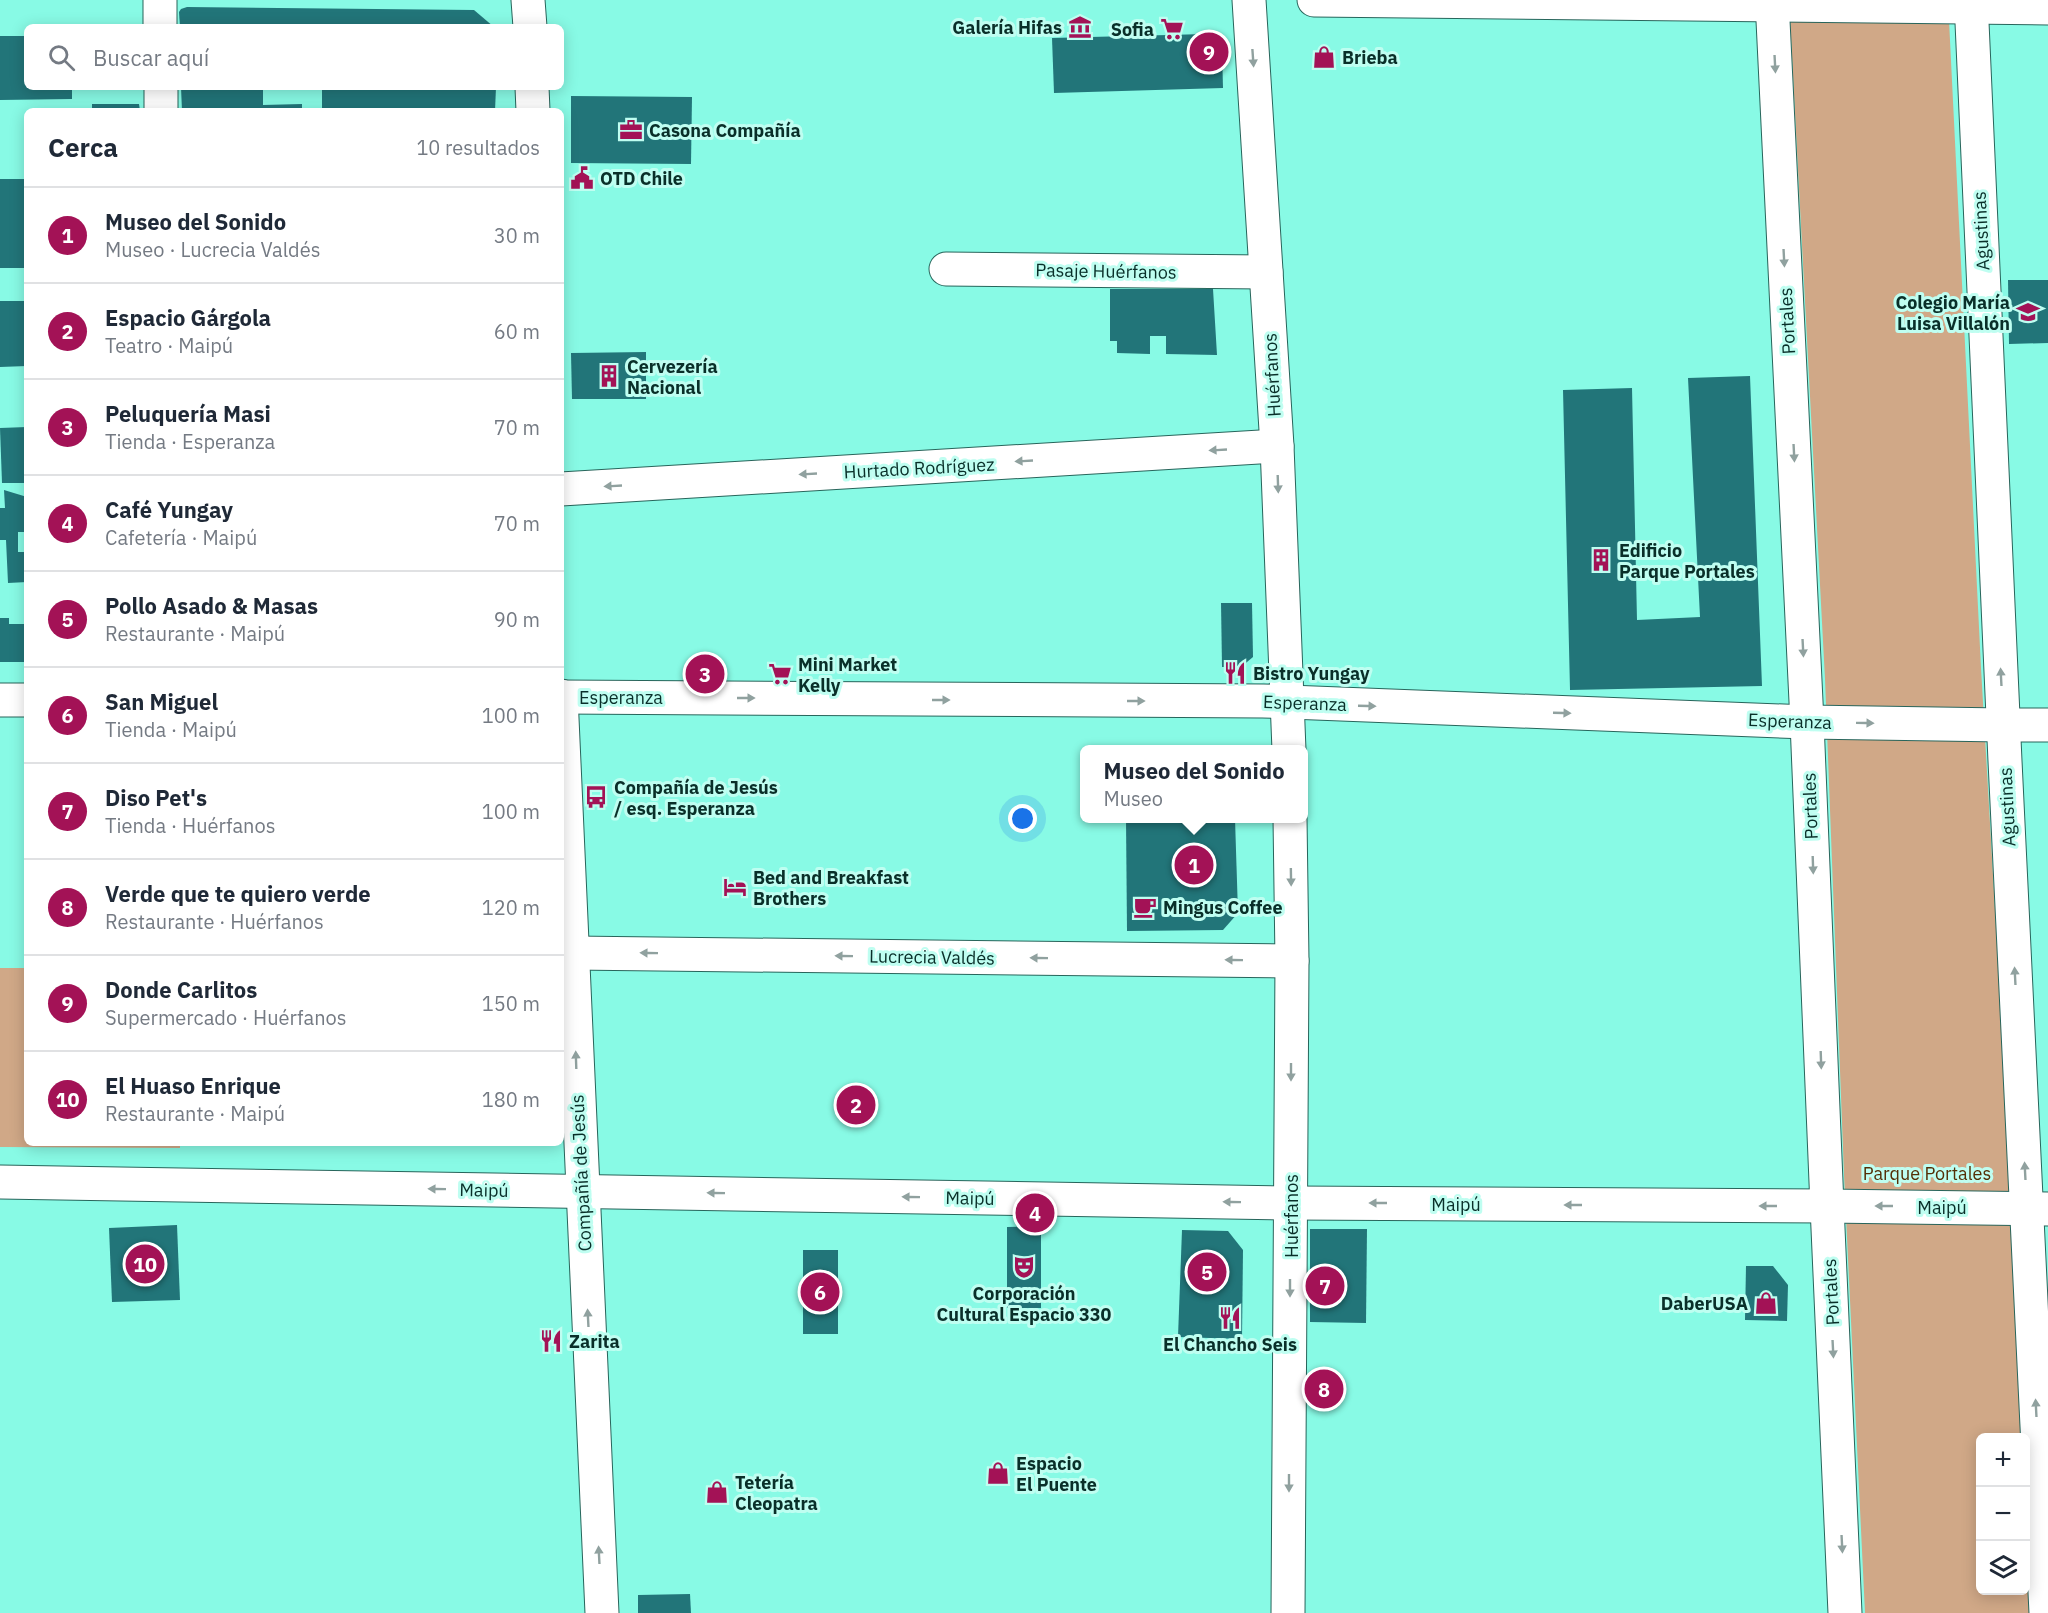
<!DOCTYPE html>
<html lang="es">
<meta charset="utf-8">
<style>
:root{--surface:#fff;--page:#f6f6f7;--text:#1f2937;--muted:#747a83;--line:#e0e1e3;--accent:#a31256}
body{margin:0;font-family:"IBM Plex Sans",sans-serif;background:var(--page);color:var(--text)}
.controls{position:absolute;right:18px;bottom:18px;display:grid;overflow:hidden;border-radius:9px;box-shadow:0 3px 15px #0003}
.controls button{width:54px;height:54px;display:grid;place-items:center;padding:0;border:0;border-bottom:2px solid var(--line);background:var(--surface);color:var(--text);font:30px sans-serif}
.you{position:absolute;left:1023px;top:819px;width:21px;height:21px;margin:-15px;border:4px solid #fff;border-radius:50%;background:#1a73e8;box-shadow:0 0 0 9px #1a73e833}
.badge{display:grid;place-items:center;width:39px;height:39px;border-radius:50%;background:var(--accent);color:#fff;font-size:20px;font-weight:700}
.pin{position:absolute;translate:-50% -50%;border:3px solid #fff;box-shadow:0 2px 6px #0006}
.popup{position:absolute;left:1080px;top:745px;width:228px;height:78px;box-sizing:border-box;display:grid;place-content:center;border-radius:9px;background:var(--surface);filter:drop-shadow(0 2px 4px #0005);font-size:20px;white-space:nowrap;color:var(--muted)}
.popup b{font-size:22px;color:var(--text)}
.popup::after{content:'';position:absolute;left:50%;top:100%;margin-left:-12px;border:12px solid transparent;border-top-color:var(--surface)}
.list{margin:0;padding:0;list-style:none}
h2{display:flex;justify-content:space-between;align-items:center;height:78px;margin:0;padding:0 24px;font-size:26px}
h2 small{font-size:20px;font-weight:400;color:var(--muted)}
.list li{display:grid;grid-template-columns:39px 1fr auto;gap:18px;align-items:center;box-sizing:border-box;height:96px;padding:0 24px;border-top:2px solid var(--line)}
.list b{display:block;font-size:22px;white-space:nowrap}
.list p{margin:0;font-size:20px;white-space:nowrap;color:var(--muted)}
.list em{font-size:20px;font-style:normal;color:var(--muted)}
.icon{flex:none;width:33px;height:33px;fill:none;stroke:currentColor;stroke-width:2;stroke-linecap:round;stroke-linejoin:round}
.map{position:relative;flex:none;width:2048px;height:1613px;overflow:hidden}
.search{position:absolute;background:var(--surface);box-shadow:0 3px 15px #0003;left:24px;top:24px;width:540px;height:66px;display:flex;align-items:center;gap:15px;box-sizing:border-box;padding:0 21px;border-radius:9px;color:var(--muted);font-size:22px}
.panel{position:absolute;background:var(--surface);box-shadow:0 3px 15px #0003;left:24px;top:108px;width:540px;height:1038px;border-radius:9px}
.map>svg:first-child{display:block}
</style>
<div class="map">
<svg width="2048" height="1613" viewBox="0 0 2048 1613">
<rect width="100%" height="100%" fill="#88fae5"/>
<g fill="#d0a887">
<path d="M1789,0H1948L1981,668L2011,1185L2022,1437L1980,1438V1590H2026V1522L2029,1613H1865L1844,1175L1825,679Z"/>
<path d="M0,968H27V1143H180V1148L0,1147Z"/>
</g>
<g fill="#227579">
<path d="M187,7L474,10L494,27H180L179,12L181,9Z"/>
<path d="M1206,34L1222,50L1223,88L1054,93L1052,38Z"/>
<path d="M0,36H27V87H72V99L0,100Z"/>
<path d="M181,87H263V105L302,104V111H182Z"/>
<path d="M322,87H496L495,111H322Z"/>
<path d="M571,96L692,97L691,164L571,163Z"/>
<path d="M92,104H139L140,111H92Z"/>
<rect x="0" y="179" width="27" height="89"/>
<path d="M2008,280H2048V343L2009,344Z"/>
<path d="M1110,289H1213L1217,355L1166,354V336H1150V354L1117,353V341H1110Z"/>
<path d="M0,301H27V366L0,367Z"/>
<path d="M646,352V399H572L571,353Z"/>
<path d="M1750,376L1762,686L1570,690L1563,390L1632,388L1637,620L1700,617L1688,378Z"/>
<path d="M27,427V483H2L0,428Z"/>
<path d="M4,490L27,497V532H18V552H27V582L8,583L6,540H0V508H5Z"/>
<path d="M1221,603H1252L1253,657L1241,667H1222Z"/>
<path d="M0,618H9V624H27V662H0Z"/>
<path d="M1126,819H1235L1238,913L1223,930L1127,931Z"/>
<path d="M177,1225L180,1300L112,1302L109,1228Z"/>
<path d="M1041,1226V1308H1007V1227Z"/>
<path d="M1310,1229H1367L1366,1323L1310,1322Z"/>
<path d="M1182,1230L1228,1231L1243,1250L1242,1339L1178,1337Z"/>
<rect x="803" y="1250" width="35" height="84"/>
<path d="M1746,1266H1773L1788,1285L1787,1321L1745,1320Z"/>
<path d="M690,1594L691,1613H638V1595Z"/>
</g>
<g fill="none" stroke-linecap="round" stroke-linejoin="round">
<g stroke="#28655b" stroke-width="35">
<g id="street">
<path d="M160,0V27"/>
<path d="M1249,0L1277,446L1289,750"/>
<path d="M1314,0L2048,8"/>
<path d="M161,87V111"/>
<path d="M946,269L1266,272"/>
<path d="M561,489L1277,446"/>
<path d="M561,697L1263,701L1807,722L2003,725"/>
<path d="M0,700H27"/>
<path d="M572,953L1292,961"/>
<path d="M0,1182L1291,1203L1827,1206L1807,722L1772,0"/>
<path d="M1288,1613L1292,961L1290,818"/>
</g>
</g>
<g stroke="#28655b" stroke-width="35">
<g id="secondary">
<path d="M528,0L530,27"/>
<path d="M1971,0L2005,761L2046,1613"/>
<path d="M532,87L533,111"/>
<path d="M561,696L602,1613"/>
<path d="M2003,725H2048"/>
<path d="M1845,1613L1827,1206L2048,1209"/>
</g>
</g>
<use href="#street" stroke="#fff" stroke-width="33"/>
<use href="#secondary" stroke="#fff" stroke-width="33"/>
</g>
<defs><path id="oneway-solid" d="M-6-.8H1V-3.2L6.5 0L1 3.2V.8H-6Z" transform="scale(1.5)"/></defs>
<g fill="#90a19f">
<use href="#oneway-solid" transform="translate(1253 58) rotate(86)"/>
<use href="#oneway-solid" transform="translate(1775 64) rotate(87)"/>
<use href="#oneway-solid" transform="translate(1784 258) rotate(87)"/>
<use href="#oneway-solid" transform="translate(1218 450) rotate(177)"/>
<use href="#oneway-solid" transform="translate(1794 453) rotate(87)"/>
<use href="#oneway-solid" transform="translate(1024 461) rotate(177)"/>
<use href="#oneway-solid" transform="translate(808 474) rotate(177)"/>
<use href="#oneway-solid" transform="translate(1278 484) rotate(88)"/>
<use href="#oneway-solid" transform="translate(613 486) rotate(177)"/>
<use href="#oneway-solid" transform="translate(1803 648) rotate(87)"/>
<use href="#oneway-solid" transform="translate(2001 677) rotate(-93)"/>
<use href="#oneway-solid" transform="translate(746 698)"/>
<use href="#oneway-solid" transform="translate(941 700)"/>
<use href="#oneway-solid" transform="translate(1136 701)"/>
<use href="#oneway-solid" transform="translate(1367 706) rotate(2)"/>
<use href="#oneway-solid" transform="translate(1562 713) rotate(2)"/>
<use href="#oneway-solid" transform="translate(1865 723) rotate(1)"/>
<use href="#oneway-solid" transform="translate(1813 865) rotate(88)"/>
<use href="#oneway-solid" transform="translate(1291 877) rotate(89)"/>
<use href="#oneway-solid" transform="translate(649 953) rotate(-179)"/>
<use href="#oneway-solid" transform="translate(844 956) rotate(-179)"/>
<use href="#oneway-solid" transform="translate(1039 958) rotate(-179)"/>
<use href="#oneway-solid" transform="translate(1234 960) rotate(-179)"/>
<use href="#oneway-solid" transform="translate(2015 976) rotate(-93)"/>
<use href="#oneway-solid" transform="translate(576 1060) rotate(-92)"/>
<use href="#oneway-solid" transform="translate(1821 1060) rotate(88)"/>
<use href="#oneway-solid" transform="translate(1291 1072) rotate(90)"/>
<use href="#oneway-solid" transform="translate(2025 1171) rotate(-93)"/>
<use href="#oneway-solid" transform="translate(437 1189) rotate(-179)"/>
<use href="#oneway-solid" transform="translate(716 1193) rotate(-179)"/>
<use href="#oneway-solid" transform="translate(911 1197) rotate(-179)"/>
<use href="#oneway-solid" transform="translate(1232 1202) rotate(-179)"/>
<use href="#oneway-solid" transform="translate(1378 1203) rotate(-180)"/>
<use href="#oneway-solid" transform="translate(1573 1205) rotate(-180)"/>
<use href="#oneway-solid" transform="translate(1768 1206) rotate(-180)"/>
<use href="#oneway-solid" transform="translate(1884 1206) rotate(-180)"/>
<use href="#oneway-solid" transform="translate(1290 1288) rotate(90)"/>
<use href="#oneway-solid" transform="translate(588 1318) rotate(-93)"/>
<use href="#oneway-solid" transform="translate(1833 1349) rotate(87)"/>
<use href="#oneway-solid" transform="translate(2036 1408) rotate(-93)"/>
<use href="#oneway-solid" transform="translate(1289 1483) rotate(90)"/>
<use href="#oneway-solid" transform="translate(1842 1544) rotate(87)"/>
<use href="#oneway-solid" transform="translate(599 1555) rotate(-93)"/>
</g>
<defs>
<g id="museum-bare" transform="scale(1.8)"><path d="M0-6L6-3V-2H-6V-3ZM-5-1h2V3h-2ZM-1-1h2V3h-2ZM3-1h2V3H3ZM-6 4H6V6H-6Z" fill="#a31256" stroke="#bffef1" stroke-width="2.5" paint-order="stroke"/></g>
<g id="supermarket-bare" transform="scale(1.8)"><path d="M-6-5.5h2.5l.6 2H6L4.5 2H-2.5L-4.4-4H-6ZM-1.5 3.2a1.3 1.3 0 1 0 .1 0ZM3 3.2a1.3 1.3 0 1 0 .1 0Z" fill="#a31256" stroke="#bffef1" stroke-width="2.5" paint-order="stroke"/></g>
<g id="shop-bare" transform="scale(1.8)"><path d="M-5-2.5h2.3a2.7 3.5 0 0 1 5.4 0H5L5.5 6h-11ZM-1.5-2.5h3a1.5 2.3 0 0 0-3 0Z" fill="#a31256" stroke="#bffef1" stroke-width="2.5" paint-order="stroke"/></g>
<g id="office-bare" transform="scale(1.8)"><path d="M-6-3h4V-5.5h4V-3h4V5H-6ZM-1-4.5V-3h2v-1.5ZM-6 0V1H6V0Z" fill="#a31256" stroke="#bffef1" stroke-width="2.5" paint-order="stroke"/></g>
<g id="civic-bare" transform="scale(1.8)"><path d="M-.6-6.5H3V-4.5H.6V-3L4-1V1h2V6H-6V1h2V-1L-.6-3ZM-1.2 2.5V6h2.4V2.5Z" fill="#a31256" stroke="#bffef1" stroke-width="2.5" paint-order="stroke"/></g>
<g id="school-bare" transform="scale(1.8)"><path d="M0-5L7-2L0 1L-7-2ZM-4 1L0 2.5L4 1V4Q0 6-4 4Z" fill="#a31256" stroke="#bffef1" stroke-width="2.5" paint-order="stroke"/></g>
<g id="building-bare" transform="scale(1.8)"><path d="M-4-6H4V6H1V3H-1V6H-4ZM-2.5-4.3h1.7v1.8h-1.7ZM.8-4.3h1.7v1.8H.8ZM-2.5-1h1.7V.8h-1.7ZM.8-1h1.7V.8H.8Z" fill="#a31256" stroke="#bffef1" stroke-width="2.5" paint-order="stroke"/></g>
<g id="restaurant-bare" transform="scale(1.8)"><path d="M-5-6h1v4h1v-4h1v4h1v-4h1v5L-1.5 .5V6h-2V.5L-5-1ZM5-6V6H3V1.5H1.5Q1.5-4 5-6Z" fill="#a31256" stroke="#bffef1" stroke-width="2.5" paint-order="stroke"/></g>
<g id="bus-bare" transform="scale(1.8)"><path d="M-5-6H5V4H4V6H2V4H-2V6H-4V4H-5ZM-3.5-4V0h7V-4ZM-3.5 1.2v1.5H-2V1.2ZM2 1.2v1.5H3.5V1.2Z" fill="#a31256" stroke="#bffef1" stroke-width="2.5" paint-order="stroke"/></g>
<g id="hotel-bare" transform="scale(1.8)"><path d="M-6-4.5h1.5V1H6V5H4.5V3h-9V5H-6ZM-4 0a1.8 1.8 0 1 1 3.6 0ZM.5 0V-2.5h3Q6-2.5 6 0Z" fill="#a31256" stroke="#bffef1" stroke-width="2.5" paint-order="stroke"/></g>
<g id="cafe-bare" transform="scale(1.8)"><path d="M-5.5-4.5H6V0H3Q3 3.5 0 3.5H-2.5Q-5.5 3.5-5.5 0ZM3-3.2v2h1.7v-2ZM-6 4.5H4V6H-6Z" fill="#a31256" stroke="#bffef1" stroke-width="2.5" paint-order="stroke"/></g>
<g id="theatre-bare" transform="scale(1.8)"><path d="M-5-5.5Q0-4 5-5.5V0Q5 5 0 6Q-5 5-5 0ZM-3.3-2.5H-1v1.5H-3.3ZM1-2.5H3.3v1.5H1ZM-2.8 1Q0 5.5 2.8 1Z" fill="#a31256" stroke="#bffef1" stroke-width="2.5" paint-order="stroke"/></g>
</defs>
<g fill-rule="evenodd">
<use href="#museum-bare" x="1080" y="27"/>
<use href="#supermarket-bare" x="1172" y="29"/>
<use href="#shop-bare" x="1324" y="57"/>
<use href="#office-bare" x="631" y="130"/>
<use href="#civic-bare" x="582" y="178"/>
<use href="#school-bare" x="2028" y="312"/>
<use href="#building-bare" x="609" y="376"/>
<use href="#building-bare" x="1601" y="560"/>
<use href="#restaurant-bare" x="1235" y="673"/>
<use href="#supermarket-bare" x="780" y="674"/>
<use href="#bus-bare" x="596" y="797"/>
<use href="#hotel-bare" x="735" y="887"/>
<use href="#cafe-bare" x="1145" y="907"/>
<use href="#theatre-bare" x="1024" y="1267"/>
<use href="#shop-bare" x="1766" y="1303"/>
<use href="#restaurant-bare" x="1230" y="1318"/>
<use href="#restaurant-bare" x="551" y="1341"/>
<use href="#shop-bare" x="998" y="1473"/>
<use href="#shop-bare" x="717" y="1492"/>
</g>
<g text-anchor="middle" dominant-baseline="central" stroke-width="6" stroke-linejoin="round" paint-order="stroke">
<g font-size="18" font-weight="bold" fill="#092f29" stroke="#bffef1" text-anchor="start">
<text x="1062" y="27" text-anchor="end">Galería Hifas</text>
<text x="1154" y="29" text-anchor="end">Sofia</text>
<text x="1342" y="57">Brieba</text>
<text x="649" y="130">Casona Compañía</text>
<text x="600" y="178">OTD Chile</text>
<text x="2010" y="302" text-anchor="end">Colegio María<tspan x="2010" dy="21">Luisa Villalón</tspan></text>
<text x="627" y="366">Cervezería<tspan x="627" dy="21">Nacional</tspan></text>
<text x="1619" y="550">Edificio<tspan x="1619" dy="21">Parque Portales</tspan></text>
<text x="798" y="664">Mini Market<tspan x="798" dy="21">Kelly</tspan></text>
<text x="1253" y="673">Bistro Yungay</text>
<text x="614" y="787">Compañía de Jesús<tspan x="614" dy="21">/ esq. Esperanza</tspan></text>
<text x="753" y="877">Bed and Breakfast<tspan x="753" dy="21">Brothers</tspan></text>
<text x="1163" y="907">Mingus Coffee</text>
<text x="1024" y="1293" text-anchor="middle">Corporación<tspan x="1024" dy="21">Cultural Espacio 330</tspan></text>
<text x="1748" y="1303" text-anchor="end">DaberUSA</text>
<text x="569" y="1341">Zarita</text>
<text x="1230" y="1344" text-anchor="middle">El Chancho Seis</text>
<text x="1016" y="1463">Espacio<tspan x="1016" dy="21">El Puente</tspan></text>
<text x="735" y="1482">Tetería<tspan x="735" dy="21">Cleopatra</tspan></text>
</g>
<g font-size="18" fill="#092f29" stroke="#bffef1">
<text transform="translate(1981 231) rotate(-93)">Agustinas</text>
<text transform="translate(1106 271) rotate(1)">Pasaje Huérfanos</text>
<text transform="translate(1787 321) rotate(-93)">Portales</text>
<text transform="translate(1272 375) rotate(-93)">Huérfanos</text>
<text transform="translate(919 468) rotate(-3)">Hurtado Rodríguez</text>
<text x="621" y="697">Esperanza</text>
<text transform="translate(1305 703) rotate(2)">Esperanza</text>
<text transform="translate(1790 721) rotate(2)">Esperanza</text>
<text transform="translate(1810 806) rotate(-92)">Portales</text>
<text transform="translate(2007 807) rotate(-93)">Agustinas</text>
<text transform="translate(932 957) rotate(1)">Lucrecia Valdés</text>
<text transform="translate(581 1173) rotate(-93)">Compañía de Jesús</text>
<text transform="translate(484 1190) rotate(1)">Maipú</text>
<text transform="translate(970 1198) rotate(1)">Maipú</text>
<text x="1456" y="1204">Maipú</text>
<text x="1942" y="1207">Maipú</text>
<text transform="translate(1291 1216) rotate(-90)">Huérfanos</text>
<text transform="translate(1831 1292) rotate(-93)">Portales</text>
</g>
<g font-size="18" fill="#542e05" stroke="#bffef1">
<text x="1927" y="1173">Parque Portales</text>
</g>
</g>
</svg>
<div class="controls">
<button>+</button>
<button>−</button>
<button><svg class="icon" aria-label="layers" viewBox="0 0 24 24"><path d="M12 4l9 5-9 5-9-5zM3 14l9 5 9-5"/></svg></button>
</div>
<div class="you"></div>
<div class="pin badge" style="left:1194px;top:865px">1</div>
<div class="popup"><b>Museo del Sonido</b>Museo</div>
<div class="pin badge" style="left:856px;top:1105px">2</div>
<div class="pin badge" style="left:705px;top:674px">3</div>
<div class="pin badge" style="left:1035px;top:1213px">4</div>
<div class="pin badge" style="left:1207px;top:1272px">5</div>
<div class="pin badge" style="left:820px;top:1292px">6</div>
<div class="pin badge" style="left:1325px;top:1286px">7</div>
<div class="pin badge" style="left:1324px;top:1389px">8</div>
<div class="pin badge" style="left:1209px;top:52px">9</div>
<div class="pin badge" style="left:145px;top:1264px">10</div>
<div class="search"><svg class="icon" aria-label="search" viewBox="0 0 24 24"><circle cx="10" cy="10" r="6"/><path d="M15 15l6 6"/></svg>Buscar aquí</div>
<section class="panel">
<h2>Cerca<small>10 resultados</small></h2>
<ul class="list">
<li><span class="badge">1</span><div><b>Museo del Sonido</b><p>Museo · Lucrecia Valdés</p></div><em>30 m</em></li>
<li><span class="badge">2</span><div><b>Espacio Gárgola</b><p>Teatro · Maipú</p></div><em>60 m</em></li>
<li><span class="badge">3</span><div><b>Peluquería Masi</b><p>Tienda · Esperanza</p></div><em>70 m</em></li>
<li><span class="badge">4</span><div><b>Café Yungay</b><p>Cafetería · Maipú</p></div><em>70 m</em></li>
<li><span class="badge">5</span><div><b>Pollo Asado &amp; Masas</b><p>Restaurante · Maipú</p></div><em>90 m</em></li>
<li><span class="badge">6</span><div><b>San Miguel</b><p>Tienda · Maipú</p></div><em>100 m</em></li>
<li><span class="badge">7</span><div><b>Diso Pet's</b><p>Tienda · Huérfanos</p></div><em>100 m</em></li>
<li><span class="badge">8</span><div><b>Verde que te quiero verde</b><p>Restaurante · Huérfanos</p></div><em>120 m</em></li>
<li><span class="badge">9</span><div><b>Donde Carlitos</b><p>Supermercado · Huérfanos</p></div><em>150 m</em></li>
<li><span class="badge">10</span><div><b>El Huaso Enrique</b><p>Restaurante · Maipú</p></div><em>180 m</em></li>
</ul>
</section>
</div>
